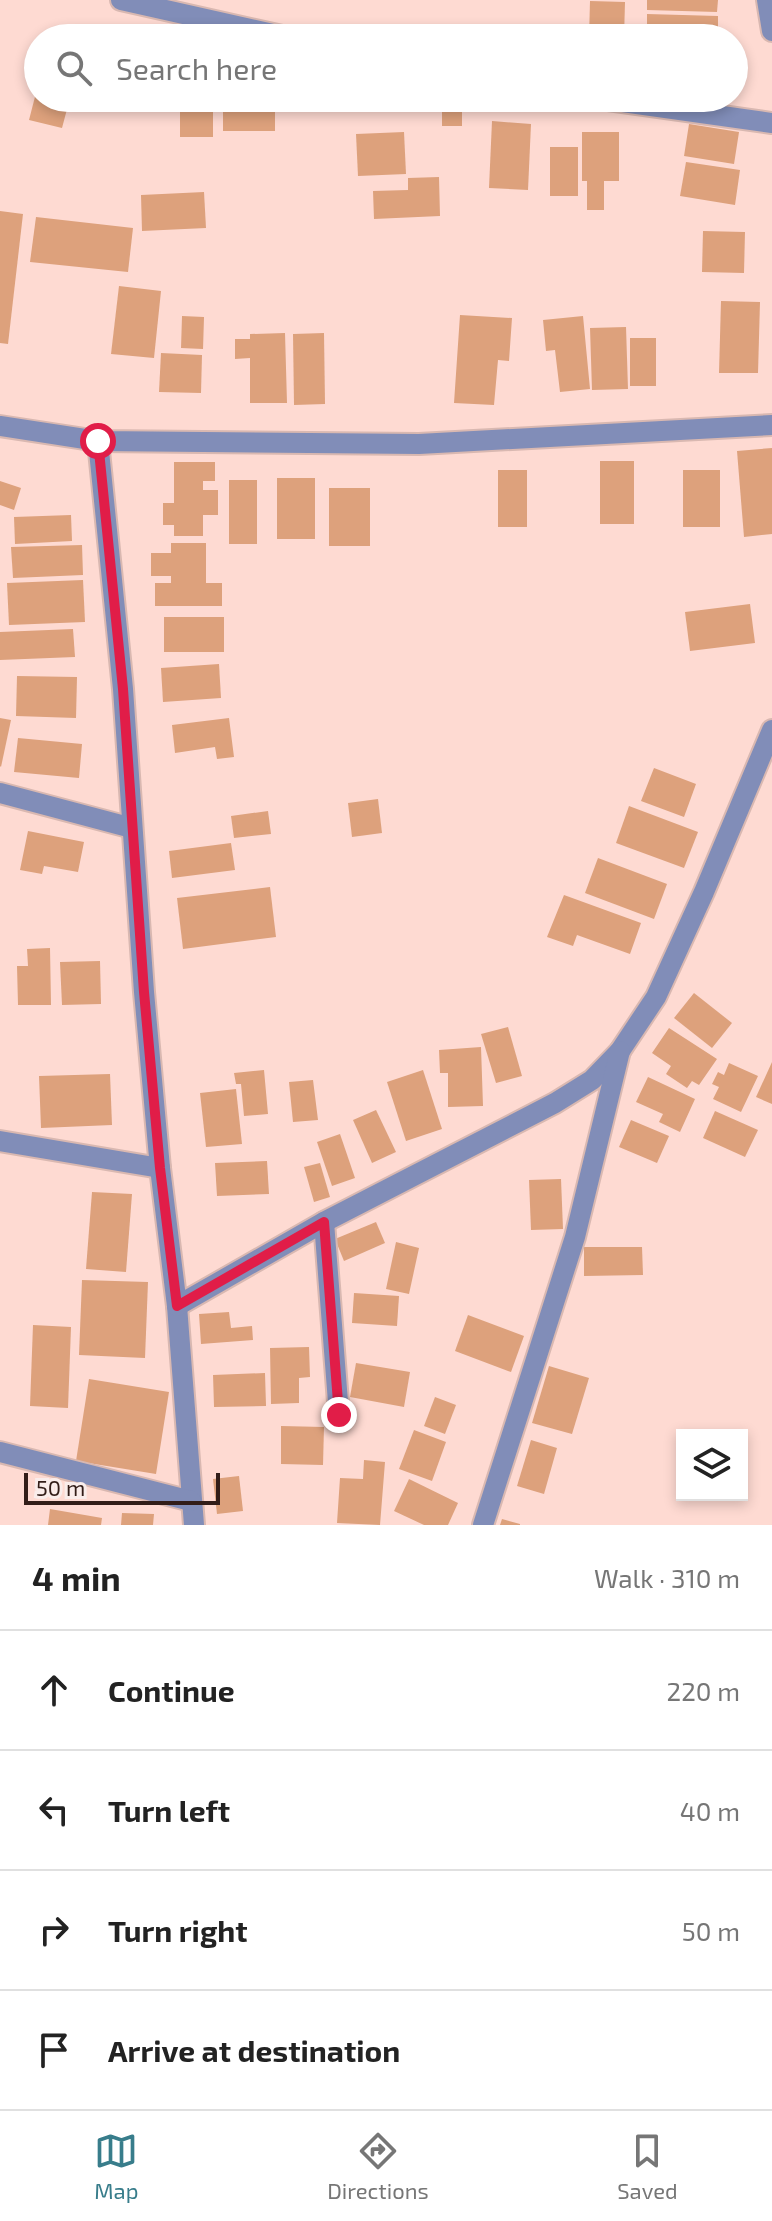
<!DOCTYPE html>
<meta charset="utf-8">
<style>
:root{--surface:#fff;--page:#f2f2f2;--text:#222;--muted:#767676;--line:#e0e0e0;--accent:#387d8b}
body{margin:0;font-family:"Exo 2",sans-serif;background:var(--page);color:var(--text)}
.controls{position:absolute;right:24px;bottom:24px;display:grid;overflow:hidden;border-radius:0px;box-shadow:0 4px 12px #0003}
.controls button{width:72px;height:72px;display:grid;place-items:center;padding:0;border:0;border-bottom:2px solid var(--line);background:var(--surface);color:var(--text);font:40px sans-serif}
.scale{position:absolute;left:24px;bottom:20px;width:196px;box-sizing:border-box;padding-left:8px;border:4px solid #321d18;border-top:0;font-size:22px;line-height:28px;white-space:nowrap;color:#321d18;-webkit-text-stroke:6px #faedeb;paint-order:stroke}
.stop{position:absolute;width:24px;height:24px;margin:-18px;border:6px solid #e11d48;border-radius:50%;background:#fff}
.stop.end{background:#e11d48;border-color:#fff;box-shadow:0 2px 8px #0008}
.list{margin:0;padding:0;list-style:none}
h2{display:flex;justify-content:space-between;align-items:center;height:104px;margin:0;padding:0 32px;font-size:34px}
h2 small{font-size:26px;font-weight:400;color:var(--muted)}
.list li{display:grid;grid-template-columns:52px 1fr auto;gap:24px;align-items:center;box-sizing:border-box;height:120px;padding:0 32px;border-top:2px solid var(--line)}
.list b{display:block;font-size:30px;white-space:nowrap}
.list em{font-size:26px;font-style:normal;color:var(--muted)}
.icon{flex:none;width:44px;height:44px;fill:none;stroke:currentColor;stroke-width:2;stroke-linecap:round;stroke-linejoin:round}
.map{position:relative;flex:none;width:772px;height:1525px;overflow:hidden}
.search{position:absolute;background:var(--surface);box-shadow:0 4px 12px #0003;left:24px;right:24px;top:24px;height:88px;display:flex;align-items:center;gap:20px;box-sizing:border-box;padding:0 28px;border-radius:44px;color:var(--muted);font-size:30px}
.sheet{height:584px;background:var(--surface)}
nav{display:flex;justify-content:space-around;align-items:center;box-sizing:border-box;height:112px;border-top:2px solid var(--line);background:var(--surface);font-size:22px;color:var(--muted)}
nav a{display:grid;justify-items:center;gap:4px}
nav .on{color:var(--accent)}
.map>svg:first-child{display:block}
</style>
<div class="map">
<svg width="772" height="1525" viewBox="0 0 772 1525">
<rect width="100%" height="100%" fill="#fedad2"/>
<g fill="#dda17c">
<path d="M647,0H718L717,12L647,10Z"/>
<path d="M590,1L625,2L624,38H589Z"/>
<path d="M647,14L718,16V38H647Z"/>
<path d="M37,89L38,98H70L62,128L29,120Z"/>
<rect x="180" y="98" width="33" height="39"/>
<rect x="223" y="98" width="52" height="33"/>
<rect x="442" y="98" width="20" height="28"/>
<path d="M492,121L531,124L528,190L489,188Z"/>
<path d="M689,124L739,132L734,164L684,156Z"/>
<path d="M404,132L406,174L358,176L356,134Z"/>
<path d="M582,132H619V181H604V210H587V181H582Z"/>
<rect x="550" y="147" width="28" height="49"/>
<path d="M686,162L740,170L735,205L680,196Z"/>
<path d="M439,177L440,216L374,219L373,191L408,190V178Z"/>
<path d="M204,192L206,228L142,231L141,195Z"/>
<path d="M0,211L23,214L8,344L0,343Z"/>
<path d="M36,217L133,228L128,272L30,262Z"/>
<path d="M703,231L745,232L744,273L702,272Z"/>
<path d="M119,286L161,291L154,358L111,354Z"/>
<path d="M721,301L760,302L758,373H719Z"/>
<path d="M460,315L512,318L509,361L498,360L494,405L454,403Z"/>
<path d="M182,316L204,317L203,349L181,348Z"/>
<path d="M583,316L590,389L560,392L555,350L546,351L543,320Z"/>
<path d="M626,327L628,389L592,390L590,328Z"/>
<path d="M285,333L287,403H250V358L235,359V339H250V334Z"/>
<path d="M324,333L325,404L294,405L293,334Z"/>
<rect x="630" y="338" width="26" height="48"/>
<path d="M161,353L202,355L201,393L159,392Z"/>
<path d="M772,448V534L744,537L737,451Z"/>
<rect x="600" y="461" width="34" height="63"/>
<path d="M174,462H215V481H203V490H218V515H203V536H174V525H163V503H174Z"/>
<rect x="498" y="470" width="29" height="57"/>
<rect x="683" y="470" width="37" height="57"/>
<rect x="277" y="478" width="38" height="61"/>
<rect x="229" y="480" width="28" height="64"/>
<path d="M0,481L21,488L14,510L0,505Z"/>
<rect x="329" y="488" width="41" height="58"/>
<path d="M71,515L72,541L15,544L14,517Z"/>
<path d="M171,543H206V583H222V606H155V583H171V576H151V553H171Z"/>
<path d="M82,545L83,575L13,578L11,547Z"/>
<path d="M83,580L85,622L9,625L7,583Z"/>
<path d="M750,604L755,643L690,651L685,612Z"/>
<rect x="164" y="617" width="60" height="35"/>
<path d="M73,629L75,657L0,660V632Z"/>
<path d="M219,664L221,698L163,702L161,668Z"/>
<path d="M17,676L77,677L76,718L16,716Z"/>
<path d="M0,718L11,720L1,767L0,766Z"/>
<path d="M229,718L234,757L217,759L215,747L175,753L172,725Z"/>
<path d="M18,738L82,744L79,778L14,772Z"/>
<path d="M654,768L696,784L684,817L641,801Z"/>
<path d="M378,799L382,833L352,837L348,803Z"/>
<path d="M629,806L698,832L684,868L616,843Z"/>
<path d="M268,811L271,834L234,838L231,816Z"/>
<path d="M28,831L84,842L78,872L44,866L42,874L20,870Z"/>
<path d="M231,843L235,870L172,878L169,851Z"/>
<path d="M598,858L667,884L654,919L585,893Z"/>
<path d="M270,887L276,937L183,949L177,898Z"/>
<path d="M564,895L641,923L630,954L577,935L573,946L547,937Z"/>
<path d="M50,948L51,1005H18L17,966H28L27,949Z"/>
<path d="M100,961L101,1004L62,1005L60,962Z"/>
<path d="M694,993L732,1023L712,1048L674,1018Z"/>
<path d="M508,1027L522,1076L496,1083L481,1034Z"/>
<path d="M669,1028L717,1059L699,1085L692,1081L687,1088L666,1074L671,1066L652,1053Z"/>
<path d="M481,1047L483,1106L448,1107V1073H440L439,1050Z"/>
<path d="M772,1062V1104L756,1097Z"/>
<path d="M729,1063L758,1076L741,1112L713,1099L719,1087L712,1084L718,1072L724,1075Z"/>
<path d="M264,1070L268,1114L244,1116L241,1084H236L234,1073Z"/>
<path d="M423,1070L442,1129L406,1141L387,1082Z"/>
<path d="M110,1074L112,1125L41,1128L39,1076Z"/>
<path d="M648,1077L695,1099L680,1132L659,1122L663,1114L636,1102Z"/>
<path d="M313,1080L318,1120L293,1122L289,1082Z"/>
<path d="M236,1089L242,1144L206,1147L200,1093Z"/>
<path d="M376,1110L396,1152L372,1163L353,1120Z"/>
<path d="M715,1111L758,1130L745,1157L703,1138Z"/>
<path d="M631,1120L669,1136L657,1163L619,1147Z"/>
<path d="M340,1134L355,1178L332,1186L317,1142Z"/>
<path d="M267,1161L269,1194L217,1196L215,1163Z"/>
<path d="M320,1163L330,1197L314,1202L304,1167Z"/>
<path d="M561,1179L563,1229L531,1230L529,1180Z"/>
<path d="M92,1192L132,1194L126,1272L86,1269Z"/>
<path d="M376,1222L385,1243L344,1261L335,1239Z"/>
<path d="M396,1242L419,1248L409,1294L386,1289Z"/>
<path d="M584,1247H642L643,1275L584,1276Z"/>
<path d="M82,1280L148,1282L145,1358L79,1355Z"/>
<path d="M354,1293L399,1296L397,1326L352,1323Z"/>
<path d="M229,1312L231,1328L252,1326L253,1340L201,1344L199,1314Z"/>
<path d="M468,1315L524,1336L511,1372L455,1351Z"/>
<path d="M33,1325L71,1327L68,1408L30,1406Z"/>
<path d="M309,1347L310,1377L299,1378V1403L271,1404L270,1348Z"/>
<path d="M356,1363L410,1372L404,1407L350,1397Z"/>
<path d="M549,1366L589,1378L572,1434L532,1423Z"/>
<path d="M265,1373L266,1406L214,1407L213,1375Z"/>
<path d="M89,1379L169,1392L156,1474L76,1461Z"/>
<path d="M435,1397L456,1405L445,1434L424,1426Z"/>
<path d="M281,1426L324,1427L323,1465L281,1464Z"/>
<path d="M414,1430L446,1442L432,1481L399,1469Z"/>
<path d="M531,1440L557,1448L544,1494L517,1486Z"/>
<path d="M364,1460L385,1462L380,1525L337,1523L340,1478L363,1479Z"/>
<path d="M239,1476L243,1511L217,1514L213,1479Z"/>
<path d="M409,1479L458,1503L448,1525H424L394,1511Z"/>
<path d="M50,1509L102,1518L101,1525H48Z"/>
<path d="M122,1513L154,1514L153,1525H121Z"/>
<path d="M502,1519L520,1524V1525H500Z"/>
</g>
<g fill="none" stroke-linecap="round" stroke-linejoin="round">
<g stroke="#d9b8b1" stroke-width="24">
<g id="street">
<path d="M121,0L291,38"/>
<path d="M767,0L772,31"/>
<path d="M594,98L772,123"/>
<path d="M0,426L98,441L419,444L772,425"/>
<path d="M98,441L123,689L144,992L160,1168L177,1306L194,1525"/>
<path d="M0,793L132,828"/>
<path d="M0,1141L160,1168"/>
<path d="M324,1222L339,1415"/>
<path d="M177,1306L324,1222L555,1103L592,1080L620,1051L656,997L704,892L772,730"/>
<path d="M0,1452L191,1501"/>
<path d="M483,1525L575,1237L620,1051"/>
</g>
</g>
<use href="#street" stroke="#818db8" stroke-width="20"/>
</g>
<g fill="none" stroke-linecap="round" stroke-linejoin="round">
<path stroke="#e11d48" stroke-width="10" d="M98,441L123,689L144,992L160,1168L177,1306L324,1222L339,1415"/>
</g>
</svg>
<div class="controls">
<button><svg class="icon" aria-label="layers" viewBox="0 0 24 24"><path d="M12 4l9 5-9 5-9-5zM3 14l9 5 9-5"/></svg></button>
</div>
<div class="scale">50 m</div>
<div class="stop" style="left:98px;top:441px"></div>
<div class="stop end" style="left:339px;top:1415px"></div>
<div class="search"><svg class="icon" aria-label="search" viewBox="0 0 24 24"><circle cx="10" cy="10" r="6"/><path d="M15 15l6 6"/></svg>Search here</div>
</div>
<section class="sheet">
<h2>4 min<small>Walk · 310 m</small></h2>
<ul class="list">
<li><svg class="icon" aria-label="ahead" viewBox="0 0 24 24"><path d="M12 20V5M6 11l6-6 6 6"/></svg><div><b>Continue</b></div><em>220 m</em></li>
<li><svg class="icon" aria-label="left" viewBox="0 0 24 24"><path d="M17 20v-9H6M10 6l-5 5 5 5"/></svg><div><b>Turn left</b></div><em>40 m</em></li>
<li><svg class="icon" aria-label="right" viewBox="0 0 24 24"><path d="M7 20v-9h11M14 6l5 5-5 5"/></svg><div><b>Turn right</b></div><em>50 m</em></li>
<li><svg class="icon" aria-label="arrive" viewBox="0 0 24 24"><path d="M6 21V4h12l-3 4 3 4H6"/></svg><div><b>Arrive at destination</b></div></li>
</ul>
</section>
<nav>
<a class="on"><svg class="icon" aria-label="map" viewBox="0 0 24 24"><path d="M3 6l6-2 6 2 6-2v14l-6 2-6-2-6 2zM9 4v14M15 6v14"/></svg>Map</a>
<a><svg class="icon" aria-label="directions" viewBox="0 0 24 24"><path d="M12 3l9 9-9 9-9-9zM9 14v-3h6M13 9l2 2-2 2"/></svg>Directions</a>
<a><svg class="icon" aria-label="saved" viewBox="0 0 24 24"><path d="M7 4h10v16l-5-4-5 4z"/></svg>Saved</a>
</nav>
